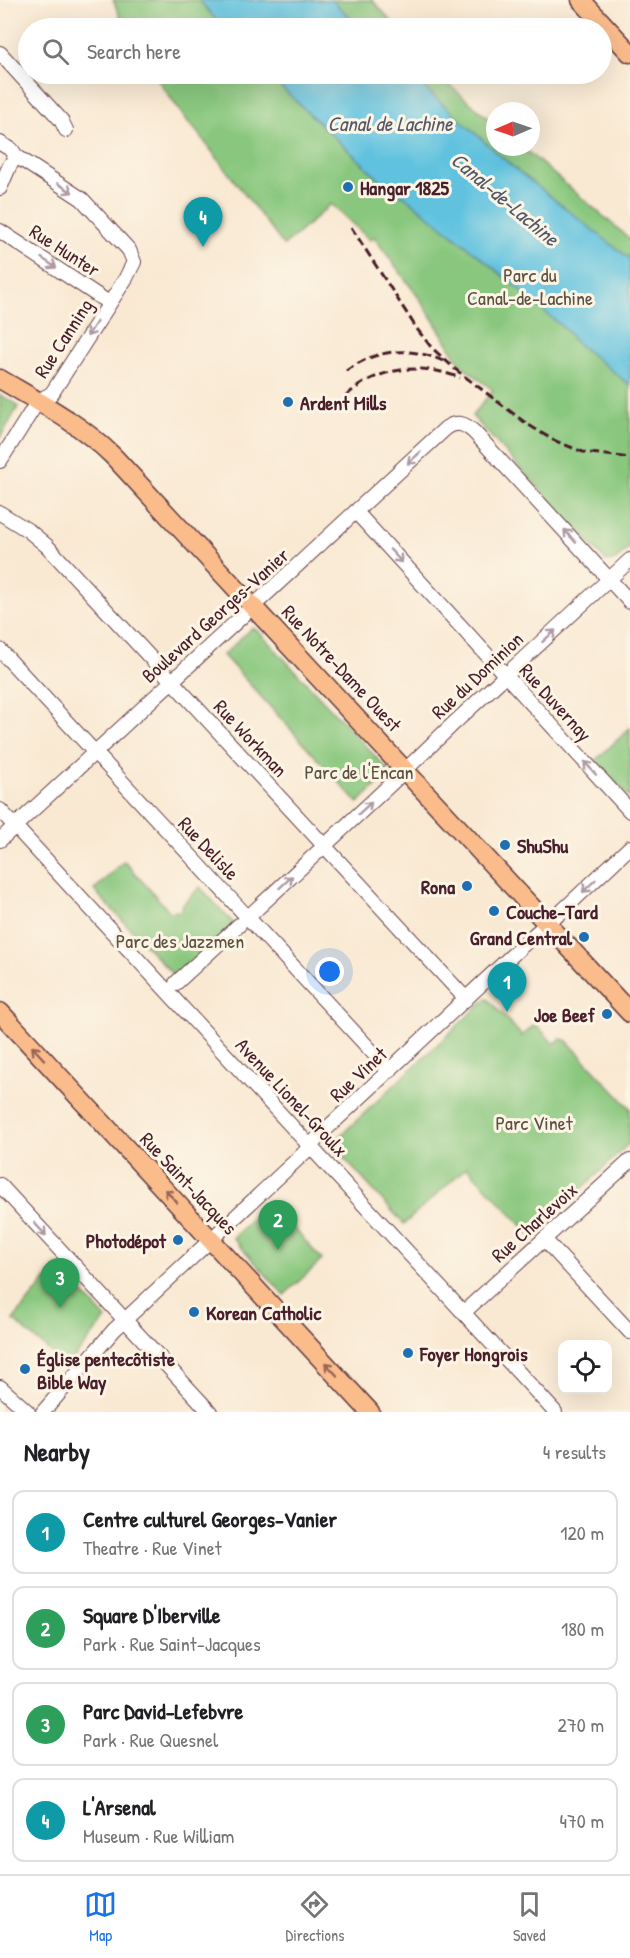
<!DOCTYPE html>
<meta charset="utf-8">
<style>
:root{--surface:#fff;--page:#f6f6f6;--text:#202124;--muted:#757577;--line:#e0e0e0;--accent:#1a73e8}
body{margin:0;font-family:"Patrick Hand",sans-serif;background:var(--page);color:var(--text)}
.controls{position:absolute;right:18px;bottom:18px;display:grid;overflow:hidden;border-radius:12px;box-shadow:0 6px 24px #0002}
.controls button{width:54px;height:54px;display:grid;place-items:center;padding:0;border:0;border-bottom:2px solid var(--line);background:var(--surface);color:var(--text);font:30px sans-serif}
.compass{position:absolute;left:486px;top:102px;width:54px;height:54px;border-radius:50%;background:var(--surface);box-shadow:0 6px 24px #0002;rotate:268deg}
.you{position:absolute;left:330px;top:972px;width:21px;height:21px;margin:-15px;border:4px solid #fff;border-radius:50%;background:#1a73e8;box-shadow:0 0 0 9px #1a73e833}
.badge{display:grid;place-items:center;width:39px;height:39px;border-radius:50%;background:var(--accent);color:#fff;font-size:20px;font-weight:700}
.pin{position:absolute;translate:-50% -50px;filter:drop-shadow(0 2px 3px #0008)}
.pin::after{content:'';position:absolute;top:32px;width:21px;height:18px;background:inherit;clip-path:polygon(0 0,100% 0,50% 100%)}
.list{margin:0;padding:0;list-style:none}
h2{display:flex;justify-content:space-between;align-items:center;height:78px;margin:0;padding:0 24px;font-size:26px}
h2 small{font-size:20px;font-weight:400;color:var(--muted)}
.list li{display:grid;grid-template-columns:39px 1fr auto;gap:18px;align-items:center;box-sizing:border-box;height:84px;margin:0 12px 12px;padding:0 12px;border:2px solid var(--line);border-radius:12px}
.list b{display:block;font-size:22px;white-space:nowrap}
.list p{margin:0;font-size:20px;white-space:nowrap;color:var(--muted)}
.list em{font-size:20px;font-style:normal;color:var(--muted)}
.icon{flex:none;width:33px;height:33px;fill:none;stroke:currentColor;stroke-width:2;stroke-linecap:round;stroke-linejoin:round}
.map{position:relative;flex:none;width:630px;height:1412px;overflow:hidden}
.search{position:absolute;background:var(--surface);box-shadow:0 6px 24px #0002;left:18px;right:18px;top:18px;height:66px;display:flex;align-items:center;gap:15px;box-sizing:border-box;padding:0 21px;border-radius:33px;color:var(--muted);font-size:22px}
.sheet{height:462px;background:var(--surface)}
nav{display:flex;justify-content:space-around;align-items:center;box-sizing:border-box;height:84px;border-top:2px solid var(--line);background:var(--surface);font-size:16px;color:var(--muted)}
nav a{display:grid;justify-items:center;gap:3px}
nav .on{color:var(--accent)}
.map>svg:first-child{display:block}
</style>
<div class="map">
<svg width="630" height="1412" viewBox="0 0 630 1412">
<rect width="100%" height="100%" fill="#fcf5e5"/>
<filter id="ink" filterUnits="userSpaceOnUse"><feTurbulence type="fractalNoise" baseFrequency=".0167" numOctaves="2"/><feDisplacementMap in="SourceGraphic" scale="12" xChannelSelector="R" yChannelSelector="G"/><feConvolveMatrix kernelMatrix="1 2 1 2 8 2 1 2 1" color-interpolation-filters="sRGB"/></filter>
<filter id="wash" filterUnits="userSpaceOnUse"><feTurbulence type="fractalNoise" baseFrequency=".008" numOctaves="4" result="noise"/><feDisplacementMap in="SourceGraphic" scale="24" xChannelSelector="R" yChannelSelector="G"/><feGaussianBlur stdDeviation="1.35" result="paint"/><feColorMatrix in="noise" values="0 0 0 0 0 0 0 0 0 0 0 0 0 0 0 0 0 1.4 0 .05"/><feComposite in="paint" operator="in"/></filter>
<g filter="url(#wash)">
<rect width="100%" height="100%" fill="#f9e9d3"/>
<g fill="#89c77e" stroke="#6a7354" stroke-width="1.5">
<path d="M113,0H372L398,28H125Z"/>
<path d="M154,74H440L454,89L495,124V147H522L630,239V547C623,553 615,564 606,561L472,416L493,390L465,368L457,358L422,302L374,237L370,240L331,204L284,246L198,133L184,117Z"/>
<path d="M0,395L15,403L18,407L0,438Z"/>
<path d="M252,628L258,631L388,770L387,775L358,803L223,655Z"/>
<path d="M630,728V798L595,761Z"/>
<path d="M124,861L171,913L175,911L180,912L183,904L200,887L236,926L177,979L94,890Z"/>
<path d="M487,998L522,1036L534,1025L537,1026L554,1044L560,1039L566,1040L630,1108L629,1143L603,1169L531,1235L467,1167L404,1224L333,1146L335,1141Z"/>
<path d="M270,1201L322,1260L284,1295L233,1238Z"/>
<path d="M58,1266L106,1319L67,1366L13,1320Z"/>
</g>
<g fill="#61c2df" stroke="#567085" stroke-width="1.5">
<path d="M199,0H332L361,28H223Z"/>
<path d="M267,74H409L513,167L630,259V385L573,340L567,331L489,264L403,195L388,191L380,180Z"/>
</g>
</g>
<g filter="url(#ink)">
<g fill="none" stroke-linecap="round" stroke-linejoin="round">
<g stroke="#643d44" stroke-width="16">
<g id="minor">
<path d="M0,53L61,120L66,130"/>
<path d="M0,143L12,150L16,156L82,199L129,250L134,262L126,278L54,390L51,394L38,401L0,461"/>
<path d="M0,188L9,167L16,156"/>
<path d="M0,231L109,303"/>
<path d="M356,512L630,811"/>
<path d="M0,513L29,531L47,546L466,999"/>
<path d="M0,650L390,1071"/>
<path d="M0,810L555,1412"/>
<path d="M0,840L446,428C457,421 464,423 474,432L630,602"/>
<path d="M247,918L393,782L452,725L630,560"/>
<path d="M176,983L239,925"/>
<path d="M0,1185L210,1412"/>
<path d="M544,1239L630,1332"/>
<path d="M464,1312L630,1161"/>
<path d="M0,1387L28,1412"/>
<path d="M43,1412L114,1330L303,1154L322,1133L535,934L560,913L630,847"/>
</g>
</g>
<g stroke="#643d44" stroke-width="21">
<g id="major">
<path d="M581,0L630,53"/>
<path d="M0,379C39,402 81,424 113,456L630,1013"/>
<path d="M0,1012L370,1412"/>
</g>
</g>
<use href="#minor" stroke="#fff" stroke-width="14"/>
<use href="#major" stroke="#fabc8b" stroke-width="18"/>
<g stroke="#4a1f2b" stroke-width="3" stroke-dasharray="9 4.5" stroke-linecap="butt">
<path d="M351,227L417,329L431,347L455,369L527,424L553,440L583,452L630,458"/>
<path d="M346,371C376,349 409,346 443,361"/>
<path d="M346,396C377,367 421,362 460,378"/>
</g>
</g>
<defs><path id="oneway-shaft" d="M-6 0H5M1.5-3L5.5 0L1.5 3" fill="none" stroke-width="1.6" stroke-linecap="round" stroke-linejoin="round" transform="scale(1.5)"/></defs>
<g stroke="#ae9aa0">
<use href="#oneway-shaft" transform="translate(65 188) rotate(32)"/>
<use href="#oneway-shaft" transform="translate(49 263) rotate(33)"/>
<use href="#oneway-shaft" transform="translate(92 329) rotate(123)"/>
<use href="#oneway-shaft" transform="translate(414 458) rotate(137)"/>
<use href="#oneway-shaft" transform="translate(570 536) rotate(-132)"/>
<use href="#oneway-shaft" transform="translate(396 556) rotate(47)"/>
<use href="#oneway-shaft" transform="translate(549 636) rotate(-42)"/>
<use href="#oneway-shaft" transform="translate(590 768) rotate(-132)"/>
<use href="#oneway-shaft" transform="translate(365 808) rotate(-43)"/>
<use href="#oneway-shaft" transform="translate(286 882) rotate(-43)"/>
<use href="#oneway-shaft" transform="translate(589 886) rotate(136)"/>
<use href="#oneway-shaft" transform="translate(40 1229) rotate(47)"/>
</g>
<g stroke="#996656">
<use href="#oneway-shaft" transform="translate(38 1053) rotate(-133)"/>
<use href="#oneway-shaft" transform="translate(171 1196) rotate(-133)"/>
<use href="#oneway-shaft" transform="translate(331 1369) rotate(-133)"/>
</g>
</g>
<g fill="#1f6fb2" stroke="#fcf5e5" stroke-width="2">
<circle cx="348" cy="187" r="6"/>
<circle cx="288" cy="402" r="6"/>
<circle cx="505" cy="845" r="6"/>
<circle cx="467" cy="886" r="6"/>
<circle cx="494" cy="911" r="6"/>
<circle cx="584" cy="937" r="6"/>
<circle cx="607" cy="1014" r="6"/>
<circle cx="178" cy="1240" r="6"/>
<circle cx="194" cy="1312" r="6"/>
<circle cx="408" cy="1353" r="6"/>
<circle cx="25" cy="1369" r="6"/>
</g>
<g text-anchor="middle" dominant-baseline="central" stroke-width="6" stroke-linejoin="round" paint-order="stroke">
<g font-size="20" font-weight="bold" fill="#4a1f2b" stroke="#fcf5e5" text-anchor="start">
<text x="360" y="187">Hangar 1825</text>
<text x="300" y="402">Ardent Mills</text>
<text x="517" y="845">ShuShu</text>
<text x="455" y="886" text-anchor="end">Rona</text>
<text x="506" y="911">Couche-Tard</text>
<text x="572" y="937" text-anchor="end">Grand Central</text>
<text x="595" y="1014" text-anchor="end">Joe Beef</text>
<text x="166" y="1240" text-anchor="end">Photodépot</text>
<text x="206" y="1312">Korean Catholic</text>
<text x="420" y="1353">Foyer Hongrois</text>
<text x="37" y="1358">Église pentecôtiste<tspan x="37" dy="23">Bible Way</tspan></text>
</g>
<g font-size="20" fill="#4a1f2b" stroke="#fcf5e5">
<text transform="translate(65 250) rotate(33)">Rue Hunter</text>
<text transform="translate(63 338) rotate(-57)">Rue Canning</text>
<text transform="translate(215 615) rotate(-42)">Boulevard Georges-Vanier</text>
<text transform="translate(342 668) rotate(47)">Rue Notre-Dame Ouest</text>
<text transform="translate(477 675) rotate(-43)">Rue du Dominion</text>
<text transform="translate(556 702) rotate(48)">Rue Duvernay</text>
<text transform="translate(251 738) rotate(47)">Rue Workman</text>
<text transform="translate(209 848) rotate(47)">Rue Delisle</text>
<text transform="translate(358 1074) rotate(-43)">Rue Vinet</text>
<text transform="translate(292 1097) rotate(47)">Avenue Lionel-Groulx</text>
<text transform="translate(189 1183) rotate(47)">Rue Saint-Jacques</text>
<text transform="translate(534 1222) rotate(-42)">Rue Charlevoix</text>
</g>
<g font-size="20" fill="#5d5144" stroke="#fcf5e5">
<text x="530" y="274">Parc du<tspan x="530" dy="23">Canal-de-Lachine</tspan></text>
<text x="359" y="771">Parc de l'Encan</text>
<text x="180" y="940">Parc des Jazzmen</text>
<text x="534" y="1122">Parc Vinet</text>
</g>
<g font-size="21" font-style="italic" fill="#52586a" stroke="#fcf5e5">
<text x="390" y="123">Canal de Lachine</text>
<text transform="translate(505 199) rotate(40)">Canal-de-Lachine</text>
</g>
</g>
</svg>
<div class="controls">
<button><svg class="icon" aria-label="locate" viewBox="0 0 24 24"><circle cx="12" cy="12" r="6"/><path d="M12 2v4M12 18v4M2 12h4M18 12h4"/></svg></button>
</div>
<svg class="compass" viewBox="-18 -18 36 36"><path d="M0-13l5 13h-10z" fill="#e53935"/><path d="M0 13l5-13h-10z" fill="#757577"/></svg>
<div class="you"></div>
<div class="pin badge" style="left:507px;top:1012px;background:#0f9aa8">1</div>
<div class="pin badge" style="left:278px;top:1250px;background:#2e9e5b">2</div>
<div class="pin badge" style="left:60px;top:1308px;background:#2e9e5b">3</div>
<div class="pin badge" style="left:203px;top:247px;background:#0f9aa8">4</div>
<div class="search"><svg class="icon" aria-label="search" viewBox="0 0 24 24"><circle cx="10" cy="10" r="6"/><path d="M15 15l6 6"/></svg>Search here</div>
</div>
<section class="sheet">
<h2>Nearby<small>4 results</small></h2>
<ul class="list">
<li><span class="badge" style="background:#0f9aa8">1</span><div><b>Centre culturel Georges-Vanier</b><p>Theatre · Rue Vinet</p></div><em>120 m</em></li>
<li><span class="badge" style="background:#2e9e5b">2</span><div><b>Square D'Iberville</b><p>Park · Rue Saint-Jacques</p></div><em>180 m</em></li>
<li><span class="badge" style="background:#2e9e5b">3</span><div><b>Parc David-Lefebvre</b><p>Park · Rue Quesnel</p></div><em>270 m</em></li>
<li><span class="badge" style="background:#0f9aa8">4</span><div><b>L'Arsenal</b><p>Museum · Rue William</p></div><em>470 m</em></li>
</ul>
</section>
<nav>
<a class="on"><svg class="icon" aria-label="map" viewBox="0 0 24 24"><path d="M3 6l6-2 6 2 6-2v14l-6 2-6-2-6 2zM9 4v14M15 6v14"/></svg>Map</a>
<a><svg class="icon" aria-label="directions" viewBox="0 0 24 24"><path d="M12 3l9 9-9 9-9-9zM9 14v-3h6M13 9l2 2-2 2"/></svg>Directions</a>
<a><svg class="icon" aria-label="saved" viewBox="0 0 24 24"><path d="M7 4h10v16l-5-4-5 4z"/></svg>Saved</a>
</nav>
